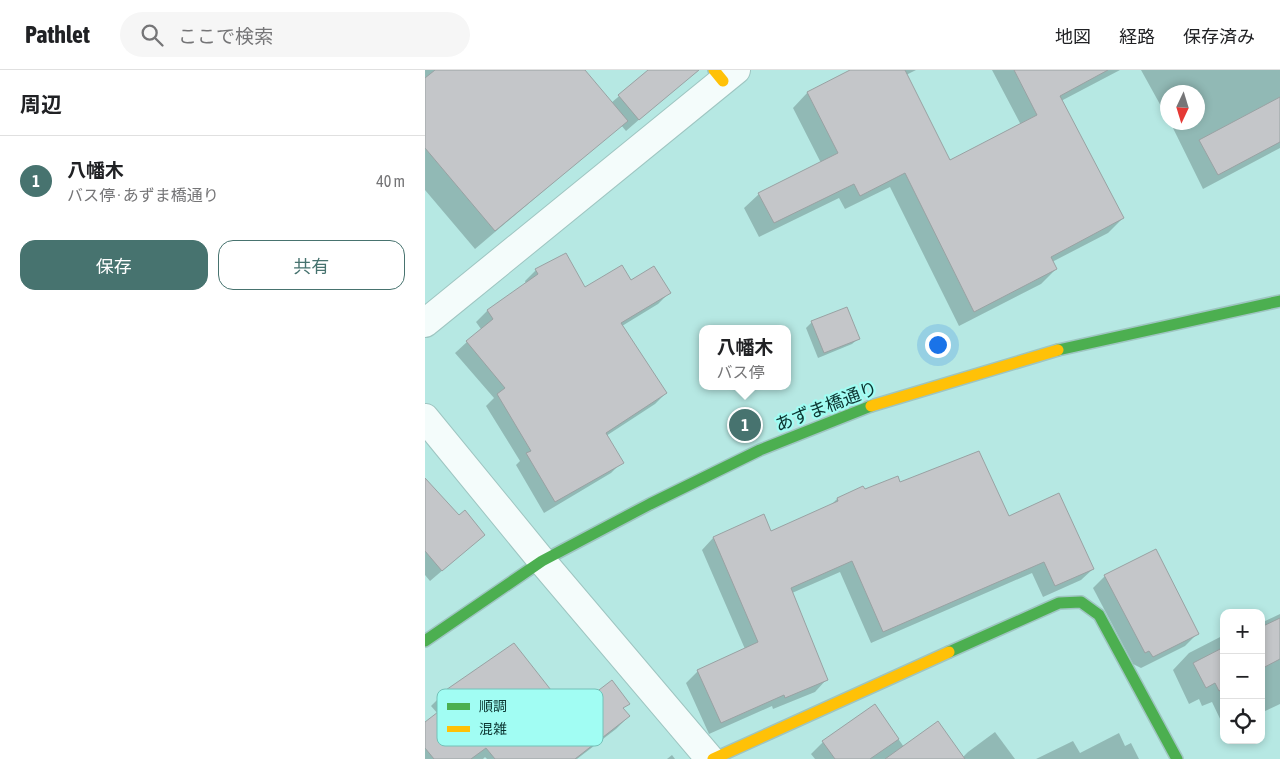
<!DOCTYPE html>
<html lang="ja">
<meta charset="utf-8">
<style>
:root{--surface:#fff;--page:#f6f6f6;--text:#202124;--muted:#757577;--line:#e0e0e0;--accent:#47736f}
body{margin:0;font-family:"Asap Condensed","Noto Sans JP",sans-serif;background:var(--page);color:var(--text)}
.controls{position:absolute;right:15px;bottom:15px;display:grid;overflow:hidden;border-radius:10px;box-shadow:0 2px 8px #0003}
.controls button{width:45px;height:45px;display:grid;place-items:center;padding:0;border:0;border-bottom:1px solid var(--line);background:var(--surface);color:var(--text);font:25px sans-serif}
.compass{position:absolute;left:735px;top:15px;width:45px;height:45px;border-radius:50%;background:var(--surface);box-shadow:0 2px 8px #0003;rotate:184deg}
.you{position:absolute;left:512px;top:274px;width:18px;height:18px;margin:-12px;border:4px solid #fff;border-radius:50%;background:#1a73e8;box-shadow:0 0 0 8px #1a73e833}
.badge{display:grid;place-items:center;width:32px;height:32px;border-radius:50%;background:var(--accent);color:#fff;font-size:16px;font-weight:700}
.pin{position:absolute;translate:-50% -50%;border:2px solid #fff;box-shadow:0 1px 5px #0006}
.popup{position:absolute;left:274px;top:255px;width:92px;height:65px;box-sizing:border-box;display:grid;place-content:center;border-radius:10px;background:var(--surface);filter:drop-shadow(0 1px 4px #0005);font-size:16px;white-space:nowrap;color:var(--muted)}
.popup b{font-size:19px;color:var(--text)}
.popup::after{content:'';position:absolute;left:50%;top:100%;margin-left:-10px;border:10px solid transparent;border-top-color:var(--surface)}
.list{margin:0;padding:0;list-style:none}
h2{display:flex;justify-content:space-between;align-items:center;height:65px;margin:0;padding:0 20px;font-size:21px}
h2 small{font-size:16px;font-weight:400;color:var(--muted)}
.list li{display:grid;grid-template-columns:32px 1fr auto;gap:15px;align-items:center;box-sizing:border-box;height:90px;padding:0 20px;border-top:1px solid var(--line)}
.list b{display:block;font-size:19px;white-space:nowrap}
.list p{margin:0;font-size:16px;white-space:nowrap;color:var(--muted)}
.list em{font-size:16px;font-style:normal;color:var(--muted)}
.actions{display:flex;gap:10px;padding:15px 20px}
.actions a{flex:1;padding:11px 0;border:1px solid var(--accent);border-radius:15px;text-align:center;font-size:18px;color:var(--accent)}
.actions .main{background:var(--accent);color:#fff}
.icon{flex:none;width:28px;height:28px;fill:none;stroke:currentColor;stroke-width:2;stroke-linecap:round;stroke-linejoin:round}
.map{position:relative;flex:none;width:855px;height:689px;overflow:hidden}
header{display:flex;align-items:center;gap:30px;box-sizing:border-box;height:70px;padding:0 25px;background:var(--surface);border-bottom:1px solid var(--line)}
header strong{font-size:24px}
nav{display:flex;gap:28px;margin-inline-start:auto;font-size:18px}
.search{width:350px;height:45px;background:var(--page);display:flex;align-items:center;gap:12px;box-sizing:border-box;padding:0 18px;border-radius:28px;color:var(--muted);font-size:19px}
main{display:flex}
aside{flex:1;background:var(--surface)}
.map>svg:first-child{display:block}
</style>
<header>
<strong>Pathlet</strong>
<div class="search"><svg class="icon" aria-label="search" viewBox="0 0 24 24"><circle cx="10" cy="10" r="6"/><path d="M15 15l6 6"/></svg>ここで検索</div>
<nav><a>地図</a><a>経路</a><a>保存済み</a></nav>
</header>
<main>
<aside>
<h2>周辺<small></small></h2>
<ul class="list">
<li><span class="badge">1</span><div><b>八幡木</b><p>バス停 · あずま橋通り</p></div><em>40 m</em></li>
</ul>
<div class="actions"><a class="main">保存</a><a>共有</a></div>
</aside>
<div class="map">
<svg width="855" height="689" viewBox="0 0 855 689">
<rect width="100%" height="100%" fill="#b6e8e3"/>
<g fill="#0003">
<path d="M0,0H158L186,33L225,0H243L255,14L201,61L196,55L50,179L0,120Z"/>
<path d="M428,0H491L481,5L525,91L596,55L567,0H695L636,31L698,148L683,163L627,192L631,199L616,214L534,256L465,117L420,139L414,128L334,167L319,138L334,124L396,93L368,38L382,23Z"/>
<path d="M716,0H855V78L778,119L745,52H772V22H742V47Z"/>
<path d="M111,200L160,219L205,212L244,223L233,234L197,256L241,323L230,334L181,366L197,392L186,403L119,443L91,395L95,391L61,336L69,328L30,283L56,259L51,252L62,241L101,214L100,211Z"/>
<path d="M387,252L433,269L427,274L393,288L381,258Z"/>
<path d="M0,410L34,447L59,465L5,511L0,505Z"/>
<path d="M475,413L583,448L668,499L656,510L618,527L607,503L446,573L415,502L367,523L401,610L390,622L348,639L347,636L284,664L261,613L273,601L320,579L277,480L288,468L346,462L404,437L412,429Z"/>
<path d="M680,506L772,564L760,576L716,598L708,594L668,518Z"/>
<path d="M855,544V634L836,643V553Z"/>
<path d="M799,565V655H798L787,632L777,636L774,629L764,634L748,600L764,583Z"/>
<path d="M19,623L143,644L203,633L197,639L204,646L191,659L152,689H62L60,687L58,689H0V654L13,644L6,636Z"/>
<path d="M450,636L479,677L531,689H390L386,684L398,672Z"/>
<path d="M570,662L590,689H536L543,682Z"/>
<path d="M694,663L700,676L706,673L714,689H611L648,671L655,683Z"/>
<path d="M247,685L250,689H242Z"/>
</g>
<g fill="#c4c6c9" stroke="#99a2a3">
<path d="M10,0H160L203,51L70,161L0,78V8Z"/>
<path d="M223,0H274L214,50L193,25Z"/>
<path d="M425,0H480L525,90L612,45L589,0H683L635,26L699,148L626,187L632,199L549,242L480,103L435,126L429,114L349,153L333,123L413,83L382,22Z"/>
<path d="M855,27V72L793,105L774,70Z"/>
<path d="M141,183L160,217L197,195L206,210L229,196L246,223L196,253L242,323L181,363L199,393L130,432L101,383L106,381L72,324L80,318L41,271L68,249L62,240L113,204L110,199Z"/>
<path d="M422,237L435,269L399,283L386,251Z"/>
<path d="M554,381L584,446L634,423L669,499L630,516L619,492L458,562L427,491L366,518L403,610L360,628L359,625L296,653L272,600L333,572L288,467L339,444L346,461L413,431L412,428L438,416L440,419L473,406L475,412Z"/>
<path d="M0,408L34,445L40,440L60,465L17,501L0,481Z"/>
<path d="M731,479L774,564L728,587L724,581L720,583L679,505Z"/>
<path d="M855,548V589L836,599V557Z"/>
<path d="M89,573L144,643L187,610L205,634L198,638L205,646L150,689H70L61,678L46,689H9L0,678V652L26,632L18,622Z"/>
<path d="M799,577V618L794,621L790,613L781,618L768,593Z"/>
<path d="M450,634L474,669L445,689H410L397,671Z"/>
<path d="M513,651L540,689H460Z"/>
</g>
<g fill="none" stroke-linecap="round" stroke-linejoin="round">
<g stroke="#9ec5c1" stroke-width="30">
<g id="street">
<path d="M0,253L311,0"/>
<path d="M0,348L117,491L285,689"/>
</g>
</g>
<g stroke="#9ec5c1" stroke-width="14">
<g id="fast">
<path d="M633,280L855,231"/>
<path d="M0,571L117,491L225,434L335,380L446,336"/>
<path d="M524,582L634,533L656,532L674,545L752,689"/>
</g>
</g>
<g stroke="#9ec5c1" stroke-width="14">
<g id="slow">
<path d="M289,0L298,11"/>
<path d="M446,336L633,280"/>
<path d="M288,689L524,582"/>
</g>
</g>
<use href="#street" stroke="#f4fcfb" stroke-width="28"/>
<use href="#fast" stroke="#4caf50" stroke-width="11"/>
<use href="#slow" stroke="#ffc107" stroke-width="11"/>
</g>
<g text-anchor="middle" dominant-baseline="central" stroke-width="4.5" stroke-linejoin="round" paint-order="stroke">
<g font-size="18" fill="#0b3430" stroke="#a1fdf3">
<text transform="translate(401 336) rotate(-21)">あずま橋通り</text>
</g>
</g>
<rect x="12" y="619" width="166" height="57" rx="8" fill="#a1fdf3" stroke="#74c1b8" stroke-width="1"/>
<rect x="22" y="633" width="23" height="7" fill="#4caf50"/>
<rect x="22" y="656" width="23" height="6" fill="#ffc107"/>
<g font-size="14" fill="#0b3430">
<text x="54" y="641">順調</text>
<text x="54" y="664">混雑</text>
</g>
</svg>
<div class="controls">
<button>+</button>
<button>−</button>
<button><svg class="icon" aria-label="locate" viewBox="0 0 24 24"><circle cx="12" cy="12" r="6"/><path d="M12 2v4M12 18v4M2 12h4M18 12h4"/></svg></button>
</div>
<svg class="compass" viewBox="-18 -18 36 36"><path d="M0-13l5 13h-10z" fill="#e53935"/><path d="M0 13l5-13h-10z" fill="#757577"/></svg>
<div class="you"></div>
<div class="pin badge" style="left:320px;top:355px">1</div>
<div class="popup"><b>八幡木</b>バス停</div>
</div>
</main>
